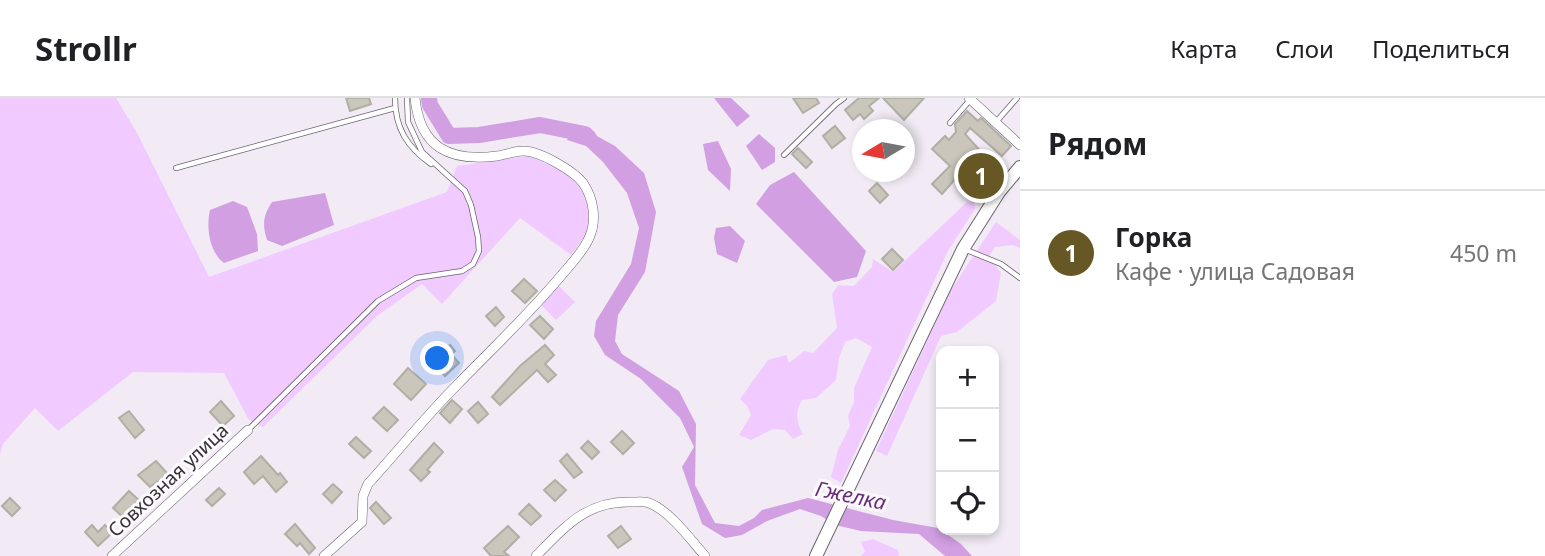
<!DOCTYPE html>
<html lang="ru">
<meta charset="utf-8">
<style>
:root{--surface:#fff;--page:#f2f2f2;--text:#202124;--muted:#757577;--line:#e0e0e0;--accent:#665724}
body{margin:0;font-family:"Noto Sans",sans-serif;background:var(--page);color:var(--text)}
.controls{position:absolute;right:21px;bottom:21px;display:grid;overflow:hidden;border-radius:14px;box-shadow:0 4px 10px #0003}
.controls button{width:63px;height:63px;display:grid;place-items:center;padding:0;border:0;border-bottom:2px solid var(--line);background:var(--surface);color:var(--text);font:35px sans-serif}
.compass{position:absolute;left:852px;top:21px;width:63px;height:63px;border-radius:50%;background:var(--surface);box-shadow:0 4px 10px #0003;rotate:260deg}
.you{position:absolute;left:438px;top:261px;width:24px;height:24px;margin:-18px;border:5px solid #fff;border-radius:50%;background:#1a73e8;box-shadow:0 0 0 10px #1a73e833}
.badge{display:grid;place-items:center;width:46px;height:46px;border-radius:50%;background:var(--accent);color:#fff;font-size:23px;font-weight:700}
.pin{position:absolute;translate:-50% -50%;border:4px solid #fff;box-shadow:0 2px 7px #0006}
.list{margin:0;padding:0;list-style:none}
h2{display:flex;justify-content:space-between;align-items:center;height:91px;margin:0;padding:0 28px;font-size:30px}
h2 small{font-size:23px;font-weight:400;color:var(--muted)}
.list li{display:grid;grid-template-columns:46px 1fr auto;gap:21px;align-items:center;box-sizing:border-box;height:126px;padding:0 28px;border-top:2px solid var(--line)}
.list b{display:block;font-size:26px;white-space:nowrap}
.list p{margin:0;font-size:23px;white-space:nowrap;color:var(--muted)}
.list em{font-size:23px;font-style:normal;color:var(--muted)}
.icon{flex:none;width:38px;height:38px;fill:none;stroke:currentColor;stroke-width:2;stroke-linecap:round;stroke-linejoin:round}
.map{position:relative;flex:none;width:1020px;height:458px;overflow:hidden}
header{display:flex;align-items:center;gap:42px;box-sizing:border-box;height:98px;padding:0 35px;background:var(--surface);border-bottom:2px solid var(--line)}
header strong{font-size:33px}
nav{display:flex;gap:38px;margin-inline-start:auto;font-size:24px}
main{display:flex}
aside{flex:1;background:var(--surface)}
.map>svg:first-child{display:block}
</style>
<header>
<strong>Strollr</strong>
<nav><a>Карта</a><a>Слои</a><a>Поделиться</a></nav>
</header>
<main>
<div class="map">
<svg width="1020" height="458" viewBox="0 0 1020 458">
<rect width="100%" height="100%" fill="#f2ebf5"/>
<g fill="#f1caff">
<path d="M0,0H116L136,33L209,179L447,94L457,68L528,58L568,75L587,94L589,132L571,157L520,120L442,206L422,186L377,218L263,329L249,322L224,275L133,274L58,333L35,310L3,346L0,356Z"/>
<path d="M974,103L975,111L948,153L841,385L831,379L838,352L850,328L848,318L854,304V290L872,249L856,240L845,244L839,260L836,282L816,300L802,302C795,313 796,324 803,336L793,341L785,332L773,331L751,342L739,337L751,317L747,308L740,301L768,262L786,257L789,265L804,253L813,255L837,230L832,196L838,187L854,188L872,169L873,161L893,174L967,104Z"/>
<path d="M996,124L1020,142V150L1013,147L995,149L989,158L1001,175L996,203L957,234L941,238L887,358L876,353L951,192Z"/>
<path d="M555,184L575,204L556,222L537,203Z"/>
<path d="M873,441L898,452L899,458H861L865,454L861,444Z"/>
</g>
<g fill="#d19fe2">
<path d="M714,0H731L750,18L737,29Z"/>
<path d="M575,26L615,48L644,75L656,114L645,174L618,217L615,243L622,256L679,293L696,326L695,387L715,425L739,428L754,420L762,412L808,400L893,422L938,430L961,446L972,458H945L919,436L861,433L835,427L821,418L800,411L767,423L742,437L725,440L702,426L682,369L694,349L680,320L641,281L605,257L594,238L596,223L631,166L639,130L627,95L603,64L586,48L567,42Z"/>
<path d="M759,36L775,50V64L762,72L746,48Z"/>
<path d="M718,43L731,71L730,93L708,72L703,46Z"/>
<path d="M794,74L866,153L857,179L834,184L756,106L770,87Z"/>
<path d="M325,95L334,127L282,148L267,142C262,126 263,118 272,104Z"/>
<path d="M233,103L247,109L257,136L258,153L224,165C209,154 206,129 210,112Z"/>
<path d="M730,128L745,143L737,165L717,156L714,140L716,130Z"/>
</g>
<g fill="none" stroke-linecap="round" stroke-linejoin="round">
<path stroke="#d19fe2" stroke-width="16" d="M429,0L430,7L449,38L479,37L540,27L585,36L589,40"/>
</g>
<g fill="#cac6bb" stroke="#b1aea3" stroke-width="2">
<path d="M346,0H369L371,6L350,13Z"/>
<path d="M793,0H816L819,5L803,15Z"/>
<path d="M859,0H879L869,8L873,13L864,21L860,16L853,22L845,12Z"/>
<path d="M883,0H924L904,22Z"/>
<path d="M967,13L978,23L981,20L1011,48L1002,58L970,30L965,36L993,67L982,77L970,64L942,96L932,86L950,68L932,51L945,38L949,42L956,34L955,26Z"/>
<path d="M835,28L845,40L832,50L823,38Z"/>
<path d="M798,50L812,64L806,70L792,56Z"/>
<path d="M877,85L888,97L880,105L869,93Z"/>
<path d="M892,151L903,162L893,172L882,161Z"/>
<path d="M524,181L537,193L525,205L512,193Z"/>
<path d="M496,209L504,219L495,228L486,218Z"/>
<path d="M540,218L553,231L544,241L530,227Z"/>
<path d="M450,247L455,253L451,256L459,265L445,278L432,263Z"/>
<path d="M545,247L554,257L545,266L556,277L548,284L537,272L500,307L492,299L520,268Z"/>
<path d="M408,270L426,286L411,302L394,286Z"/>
<path d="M452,302L462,311L450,325L440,315Z"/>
<path d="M221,303L234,318L223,328L210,314Z"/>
<path d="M478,304L488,316L478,325L468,313Z"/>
<path d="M384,309L398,322L387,333L373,320Z"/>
<path d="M129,313L144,332L135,340L119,320Z"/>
<path d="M622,333L634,345L623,356L611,344Z"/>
<path d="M356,339L371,353L364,360L349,346Z"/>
<path d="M588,343L599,354L592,361L581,350Z"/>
<path d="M434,345L443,354L427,372L430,374L421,383L410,372Z"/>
<path d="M567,356L582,374L574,380L560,363Z"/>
<path d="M261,358L278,377L280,375L287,384L276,394L263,378L254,386L244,374Z"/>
<path d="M156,363L168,376L150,389L138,377Z"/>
<path d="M555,382L566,392L555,403L544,392Z"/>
<path d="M333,386L342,394L332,405L323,396Z"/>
<path d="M219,390L225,396L212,408L206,402Z"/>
<path d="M129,393L141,404L125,421L113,410Z"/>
<path d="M10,400L20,410L12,418L2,408Z"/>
<path d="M376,404L391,420L384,426L370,410Z"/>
<path d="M529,406L541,418L531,427L519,416Z"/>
<path d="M295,426L315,450L309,456L300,445L297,448L285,436Z"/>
<path d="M92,427L98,434L105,427L112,435L98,448L85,434Z"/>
<path d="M508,428L519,439L504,454L509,458H491L484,450Z"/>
<path d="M621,428L631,441L618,450L608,438Z"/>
</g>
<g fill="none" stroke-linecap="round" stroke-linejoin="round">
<g stroke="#6b646d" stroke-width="6">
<g id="service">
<path d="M395,0C395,30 407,49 431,66"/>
<path d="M996,24L1017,0"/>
<path d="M950,25L970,2"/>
<path d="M784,57L836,6L844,0"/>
<path d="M176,70L395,10"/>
<path d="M964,151L1001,166L1020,180"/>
<path d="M248,332L378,203L416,180L462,173L473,166L479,153L478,139L471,107L465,93L422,54L408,24L407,0"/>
</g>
</g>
<g stroke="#6b646d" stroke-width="10">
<g id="minor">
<path d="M969,0L1020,47"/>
<path d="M112,458L248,332"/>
<path d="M324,458L362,424L363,398L368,386C398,353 426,318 457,287C492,251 528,217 560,179C570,167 583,154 589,140C597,123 594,101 583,85C574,73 538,52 523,53C514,53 505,57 497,58C450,64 420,50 415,0"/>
<path d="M536,458C566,428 587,402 633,404C637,404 645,403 649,405C669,412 691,442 705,458"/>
</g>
</g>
<g stroke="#6b646d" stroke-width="14">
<path id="secondary" d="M816,458L963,151L999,94L1020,69"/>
</g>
<use href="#service" stroke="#fff" stroke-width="4.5"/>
<use href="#minor" stroke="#fff" stroke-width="9"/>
<use href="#secondary" stroke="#fff" stroke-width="12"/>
</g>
<g text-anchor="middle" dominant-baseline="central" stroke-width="6" stroke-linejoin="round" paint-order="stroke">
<g font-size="19" fill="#353236" stroke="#fdfafe">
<text transform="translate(168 382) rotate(-43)">Совхозная улица</text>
</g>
<g font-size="21" font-style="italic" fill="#672b7a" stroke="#fdfafe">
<text transform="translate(851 397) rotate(12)">Гжелка</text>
</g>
</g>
</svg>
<div class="controls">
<button>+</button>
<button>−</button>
<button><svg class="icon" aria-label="locate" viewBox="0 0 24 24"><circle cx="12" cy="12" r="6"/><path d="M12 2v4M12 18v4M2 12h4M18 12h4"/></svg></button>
</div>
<svg class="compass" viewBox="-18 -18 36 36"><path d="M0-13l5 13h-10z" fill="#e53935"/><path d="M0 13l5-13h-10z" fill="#757577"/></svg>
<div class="you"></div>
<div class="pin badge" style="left:981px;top:78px">1</div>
</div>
<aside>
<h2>Рядом<small></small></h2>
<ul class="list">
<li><span class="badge">1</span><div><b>Горка</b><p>Кафе · улица Садовая</p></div><em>450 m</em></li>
</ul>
</aside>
</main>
